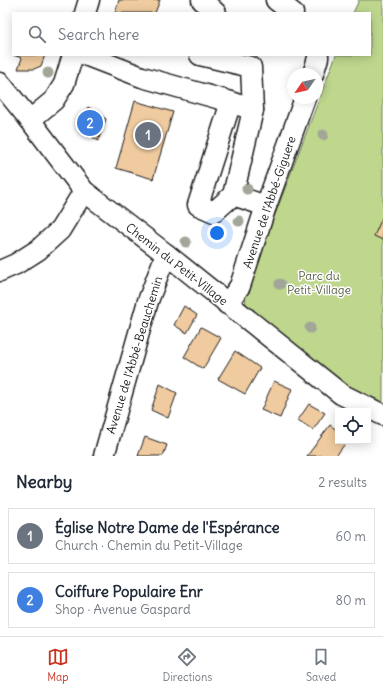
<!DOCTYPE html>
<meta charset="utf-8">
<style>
:root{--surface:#fff;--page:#f2f2f3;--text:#1f2937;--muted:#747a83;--line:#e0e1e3;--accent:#c8321e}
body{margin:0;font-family:Delius,sans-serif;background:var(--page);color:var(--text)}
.controls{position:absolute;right:12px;bottom:12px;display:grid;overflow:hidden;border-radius:0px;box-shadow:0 2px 10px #0003}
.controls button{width:36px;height:36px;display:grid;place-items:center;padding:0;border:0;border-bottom:1px solid var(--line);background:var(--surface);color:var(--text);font:20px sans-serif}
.compass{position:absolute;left:287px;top:68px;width:36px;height:36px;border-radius:50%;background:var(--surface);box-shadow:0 2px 10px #0003;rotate:236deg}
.you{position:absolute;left:217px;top:233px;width:14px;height:14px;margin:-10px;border:3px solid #fff;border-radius:50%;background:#1a73e8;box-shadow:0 0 0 6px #1a73e833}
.badge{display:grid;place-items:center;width:26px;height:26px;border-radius:50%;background:var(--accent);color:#fff;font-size:13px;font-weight:700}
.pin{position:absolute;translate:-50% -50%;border:2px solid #fff;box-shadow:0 1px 4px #0006}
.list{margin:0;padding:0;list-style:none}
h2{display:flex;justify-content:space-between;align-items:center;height:52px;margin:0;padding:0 16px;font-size:17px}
h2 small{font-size:13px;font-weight:400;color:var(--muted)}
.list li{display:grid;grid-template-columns:26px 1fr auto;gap:12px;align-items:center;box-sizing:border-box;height:56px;margin:0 8px 8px;padding:0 8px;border:1px solid var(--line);border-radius:0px}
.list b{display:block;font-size:15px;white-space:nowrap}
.list p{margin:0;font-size:13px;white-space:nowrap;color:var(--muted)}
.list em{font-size:13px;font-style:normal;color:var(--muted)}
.icon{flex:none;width:22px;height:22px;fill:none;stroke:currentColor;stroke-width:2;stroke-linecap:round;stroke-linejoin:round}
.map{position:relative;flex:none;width:383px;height:456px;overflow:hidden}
.search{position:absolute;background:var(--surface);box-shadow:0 2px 10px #0003;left:12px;right:12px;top:12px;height:44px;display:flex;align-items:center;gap:10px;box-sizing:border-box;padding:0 14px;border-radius:0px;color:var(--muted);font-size:15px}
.sheet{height:180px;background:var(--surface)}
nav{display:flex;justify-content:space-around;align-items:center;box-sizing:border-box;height:56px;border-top:1px solid var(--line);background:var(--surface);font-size:11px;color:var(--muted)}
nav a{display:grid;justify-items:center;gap:2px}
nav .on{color:var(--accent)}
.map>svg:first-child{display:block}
</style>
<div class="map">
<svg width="383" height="456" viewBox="0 0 383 456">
<rect width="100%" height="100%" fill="#fff"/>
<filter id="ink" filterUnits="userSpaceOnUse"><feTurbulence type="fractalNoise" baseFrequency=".025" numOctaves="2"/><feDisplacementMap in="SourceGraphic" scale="8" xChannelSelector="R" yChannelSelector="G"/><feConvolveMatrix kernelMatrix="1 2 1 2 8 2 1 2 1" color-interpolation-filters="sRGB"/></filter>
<g filter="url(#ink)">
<path fill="#bed78d" stroke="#6d7a54" d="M359,0H383V402L342,383L246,307L245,293L336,55H370V13H353Z"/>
<g fill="#efcb9f" stroke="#1c1c1c">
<path d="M119,0H160L155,13H115Z"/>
<path d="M13,55H45L41,66L34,69H18L22,58Z"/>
<path d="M135,101L173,112L153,179L116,168Z"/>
<path d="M88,107L106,119L98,141L87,133L83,120Z"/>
<path d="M383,216V240L374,236Z"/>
<path d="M184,306L197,315L187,333L174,325Z"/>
<path d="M201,327L221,338L203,369L184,357Z"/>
<path d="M235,351L260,368L245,394L218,379Z"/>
<path d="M274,381L292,389L280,418L261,410Z"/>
<path d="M160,384L177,393L168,418L151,410Z"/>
<path d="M309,404L325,413L313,430L298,420Z"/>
<path d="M330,425L338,431V441H347L336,456H307Z"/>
<path d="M145,437L167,445L163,456H138Z"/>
</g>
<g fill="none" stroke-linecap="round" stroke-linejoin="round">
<g stroke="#1c1c1c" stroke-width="23">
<g id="minor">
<path d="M202,0L216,13"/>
<path d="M276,0L293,13"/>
<path d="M85,13L89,0"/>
<path d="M85,55L142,77L231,102L253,110L233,195L214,212L198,205L231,102"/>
<path d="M200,55L251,67L253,110"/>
<path d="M313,74L318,58V55"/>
<path d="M0,83L30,120L84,191L166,254L341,394L383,415"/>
<path d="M30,120L54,100L64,84L73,55"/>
<path d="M233,195L266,206"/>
<path d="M0,271L16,264L38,250L60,230L84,191"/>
<path d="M227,304L240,286L266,206L305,98"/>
<path d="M104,456L148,301L166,254"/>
</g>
</g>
<use href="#minor" stroke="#fff" stroke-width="20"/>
</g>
<g fill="#a2a698">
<circle cx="48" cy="73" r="5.5"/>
<circle cx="323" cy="135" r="5.5"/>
<circle cx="247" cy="189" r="5.5"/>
<circle cx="239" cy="221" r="5.5"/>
<circle cx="186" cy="242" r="5.5"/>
<circle cx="280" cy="284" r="5.5"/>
<circle cx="310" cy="328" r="5.5"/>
</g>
</g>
<g text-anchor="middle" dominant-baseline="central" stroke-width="3" stroke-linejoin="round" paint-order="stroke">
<g font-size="12" fill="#1c1c1c" stroke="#fff">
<text transform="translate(269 202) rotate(-71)">Avenue de l'Abbé-Giguere</text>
<text transform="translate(177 264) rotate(38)">Chemin du Petit-Village</text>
<text transform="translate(134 355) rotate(-73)">Avenue de l'Abbé-Beauchemin</text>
</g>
<g font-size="12" fill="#555d44" stroke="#fff">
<text x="319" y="275">Parc du<tspan x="319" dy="14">Petit-Village</tspan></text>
</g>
</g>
</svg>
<div class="controls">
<button><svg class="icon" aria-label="locate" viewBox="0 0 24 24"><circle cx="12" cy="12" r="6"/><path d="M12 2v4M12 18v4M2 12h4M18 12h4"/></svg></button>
</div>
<svg class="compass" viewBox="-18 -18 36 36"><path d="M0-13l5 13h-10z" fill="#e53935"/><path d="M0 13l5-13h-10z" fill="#747a83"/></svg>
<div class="you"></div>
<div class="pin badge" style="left:148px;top:135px;background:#6b7280">1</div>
<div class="pin badge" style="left:90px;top:123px;background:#3f7fe0">2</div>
<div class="search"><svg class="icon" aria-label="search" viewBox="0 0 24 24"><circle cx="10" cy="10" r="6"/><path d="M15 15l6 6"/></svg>Search here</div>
</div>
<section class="sheet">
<h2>Nearby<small>2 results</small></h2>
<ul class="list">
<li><span class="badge" style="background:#6b7280">1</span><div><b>Église Notre Dame de l'Espérance</b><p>Church · Chemin du Petit-Village</p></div><em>60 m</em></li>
<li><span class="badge" style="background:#3f7fe0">2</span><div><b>Coiffure Populaire Enr</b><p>Shop · Avenue Gaspard</p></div><em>80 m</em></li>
</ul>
</section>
<nav>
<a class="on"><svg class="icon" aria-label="map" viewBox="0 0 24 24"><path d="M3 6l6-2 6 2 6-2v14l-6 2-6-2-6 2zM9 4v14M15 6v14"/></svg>Map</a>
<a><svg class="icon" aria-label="directions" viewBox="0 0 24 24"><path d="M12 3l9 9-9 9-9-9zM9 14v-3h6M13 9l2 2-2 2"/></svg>Directions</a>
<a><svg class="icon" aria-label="saved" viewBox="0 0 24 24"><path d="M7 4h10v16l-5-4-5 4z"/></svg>Saved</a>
</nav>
